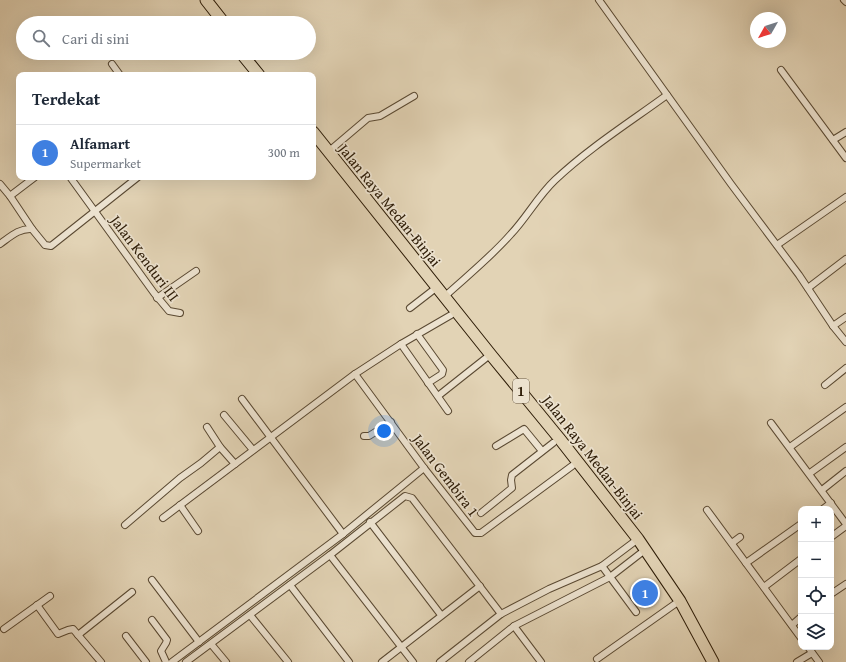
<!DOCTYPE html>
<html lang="id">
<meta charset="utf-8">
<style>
:root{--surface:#fff;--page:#f6f6f7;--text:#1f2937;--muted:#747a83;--line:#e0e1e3;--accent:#ea580c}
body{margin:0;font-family:"Gentium Book Plus",serif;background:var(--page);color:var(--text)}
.controls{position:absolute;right:12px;bottom:12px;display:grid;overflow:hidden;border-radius:8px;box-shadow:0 4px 16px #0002}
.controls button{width:36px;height:36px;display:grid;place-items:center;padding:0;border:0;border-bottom:1px solid var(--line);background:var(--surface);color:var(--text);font:20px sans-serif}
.compass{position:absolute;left:750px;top:12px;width:36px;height:36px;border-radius:50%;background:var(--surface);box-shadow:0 4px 16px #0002;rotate:231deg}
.you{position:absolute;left:384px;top:431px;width:14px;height:14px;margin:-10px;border:3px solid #fff;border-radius:50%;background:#1a73e8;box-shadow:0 0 0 6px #1a73e833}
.badge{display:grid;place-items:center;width:26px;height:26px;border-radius:50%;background:var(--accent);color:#fff;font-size:13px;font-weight:700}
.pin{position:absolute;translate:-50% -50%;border:2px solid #fff;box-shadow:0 1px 4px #0006}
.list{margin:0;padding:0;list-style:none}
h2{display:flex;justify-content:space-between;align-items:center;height:52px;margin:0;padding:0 16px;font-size:17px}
h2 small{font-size:13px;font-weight:400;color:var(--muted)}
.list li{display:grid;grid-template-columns:26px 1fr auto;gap:12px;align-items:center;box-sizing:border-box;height:56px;padding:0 16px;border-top:1px solid var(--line)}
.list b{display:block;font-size:15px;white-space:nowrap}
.list p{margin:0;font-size:13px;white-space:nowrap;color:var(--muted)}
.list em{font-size:13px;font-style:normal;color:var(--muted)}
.icon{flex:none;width:22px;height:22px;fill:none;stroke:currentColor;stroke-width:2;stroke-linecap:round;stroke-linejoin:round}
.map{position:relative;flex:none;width:846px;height:662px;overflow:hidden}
.search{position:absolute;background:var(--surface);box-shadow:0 4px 16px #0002;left:16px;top:16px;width:300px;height:44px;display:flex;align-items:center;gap:10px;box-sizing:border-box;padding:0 14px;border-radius:22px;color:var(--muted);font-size:15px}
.panel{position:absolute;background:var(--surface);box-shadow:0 4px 16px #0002;left:16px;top:72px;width:300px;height:108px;border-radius:8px}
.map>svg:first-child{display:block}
</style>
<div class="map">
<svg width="846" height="662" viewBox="0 0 846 662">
<rect width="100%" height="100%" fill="#e2d3b5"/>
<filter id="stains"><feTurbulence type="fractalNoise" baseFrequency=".005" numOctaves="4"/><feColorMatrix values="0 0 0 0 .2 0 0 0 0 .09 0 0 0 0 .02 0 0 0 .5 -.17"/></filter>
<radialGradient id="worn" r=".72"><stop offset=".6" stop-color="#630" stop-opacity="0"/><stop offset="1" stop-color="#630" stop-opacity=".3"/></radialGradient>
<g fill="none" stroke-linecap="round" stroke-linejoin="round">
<g stroke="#5a4932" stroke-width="8">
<g id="minor">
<path d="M599,0L731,184L799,275L833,326L846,342"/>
<path d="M844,0L846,2"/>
<path d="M112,64L120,75"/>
<path d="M781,70L846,158"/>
<path d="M833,140L846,132"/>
<path d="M328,152L368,118L380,116L414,96"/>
<path d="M70,177L154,293L169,311L180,313"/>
<path d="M0,184L10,196L32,229"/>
<path d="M10,196L35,177"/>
<path d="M0,244C10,237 19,228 32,229L45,245L51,246L138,177"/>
<path d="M777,245L846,197"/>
<path d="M808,288L846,259"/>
<path d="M444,297C467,276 491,257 511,234C527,217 538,196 555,180C589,148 630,122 667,95"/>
<path d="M157,298L196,271"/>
<path d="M410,308L432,291"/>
<path d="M833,326L846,317"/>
<path d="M417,334L443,370L442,374L428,383"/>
<path d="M401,344L448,411"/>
<path d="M355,374L424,468L475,533H481L572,466"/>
<path d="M825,385L846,368"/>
<path d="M438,396L486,358"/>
<path d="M242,399L343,534"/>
<path d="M224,415L253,450"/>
<path d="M771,423L846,524"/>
<path d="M207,427L220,447L235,464"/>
<path d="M364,436H369L391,422"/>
<path d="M496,446L524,429L542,451"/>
<path d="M790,447L846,407"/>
<path d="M810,473L846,447"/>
<path d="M822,490L846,471"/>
<path d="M180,505L198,531"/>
<path d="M823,509L831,503"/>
<path d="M707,510L801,638"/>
<path d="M481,513L512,488L511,480L512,475L553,443"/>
<path d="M163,518L355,374L401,344L451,315"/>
<path d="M370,522L441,615"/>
<path d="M125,525L180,478L201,463L220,447"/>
<path d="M831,537L846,526"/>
<path d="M732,543L740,537"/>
<path d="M330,555L413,662"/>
<path d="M746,563L801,524"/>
<path d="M602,566L636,612"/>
<path d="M152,580L199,642"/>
<path d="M290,585L349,662"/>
<path d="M764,587L801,559"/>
<path d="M831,594L846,584"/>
<path d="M37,605L58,634L68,630L73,629L101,662"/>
<path d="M250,615L288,662"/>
<path d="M152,620L167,640L166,643L161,651L166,662"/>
<path d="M792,625L801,617"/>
<path d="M514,626L541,662"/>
<path d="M4,629L50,596"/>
<path d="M78,635L132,592"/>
<path d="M126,636L146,662"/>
<path d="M211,644L226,662"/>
<path d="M808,647L819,662"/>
<path d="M597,659L675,604"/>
<path d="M172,662L343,534L424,468"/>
<path d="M186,662L330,555L405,496L412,498L501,614"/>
<path d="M382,662L480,586"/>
<path d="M440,662L501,614L549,589L602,566L634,542"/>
<path d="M469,662L514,626L610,577L641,553"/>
<path d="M797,662L812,653"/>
</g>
</g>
<g stroke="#2c1b06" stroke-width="13">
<g id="trunk">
<path d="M206,0L224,23"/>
<path d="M241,53L259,75"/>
<path d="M313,132L491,355L559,438L638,539L680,601L713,662"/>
</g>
</g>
<use href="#minor" stroke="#ece2cf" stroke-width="6"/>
<use href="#trunk" stroke="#e2d3b5" stroke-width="11"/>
</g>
<g text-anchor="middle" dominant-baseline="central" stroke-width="3.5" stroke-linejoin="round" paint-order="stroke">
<rect fill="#ece2cf" stroke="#665742" stroke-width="1" x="513" y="379" width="16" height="24" rx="3"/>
<g font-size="14" font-weight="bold" fill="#2c1b06">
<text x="521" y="391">1</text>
</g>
<g font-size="15" fill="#2c1b06" stroke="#ece2cf">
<text transform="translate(390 205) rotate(51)">Jalan Raya Medan-Binjai</text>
<text transform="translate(145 258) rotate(53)">Jalan Kenduri III</text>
<text transform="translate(593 457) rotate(52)">Jalan Raya Medan-Binjai</text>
<text transform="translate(446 475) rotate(53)">Jalan Gembira 1</text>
</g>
</g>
<rect width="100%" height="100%" filter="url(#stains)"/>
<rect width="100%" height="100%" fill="url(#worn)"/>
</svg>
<div class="controls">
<button>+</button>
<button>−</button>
<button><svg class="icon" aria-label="locate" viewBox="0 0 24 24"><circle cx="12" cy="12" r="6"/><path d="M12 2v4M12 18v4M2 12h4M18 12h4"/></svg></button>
<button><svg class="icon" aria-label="layers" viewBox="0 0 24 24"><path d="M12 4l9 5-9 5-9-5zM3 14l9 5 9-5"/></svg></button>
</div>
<svg class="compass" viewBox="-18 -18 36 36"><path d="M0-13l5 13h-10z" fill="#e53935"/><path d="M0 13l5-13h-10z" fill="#747a83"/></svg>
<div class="you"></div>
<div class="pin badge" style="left:645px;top:593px;background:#3f7fe0">1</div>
<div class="search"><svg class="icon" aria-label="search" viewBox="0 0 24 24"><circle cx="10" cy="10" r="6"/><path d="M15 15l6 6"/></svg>Cari di sini</div>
<section class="panel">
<h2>Terdekat<small></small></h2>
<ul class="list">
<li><span class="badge" style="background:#3f7fe0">1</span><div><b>Alfamart</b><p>Supermarket</p></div><em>300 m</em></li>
</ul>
</section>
</div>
